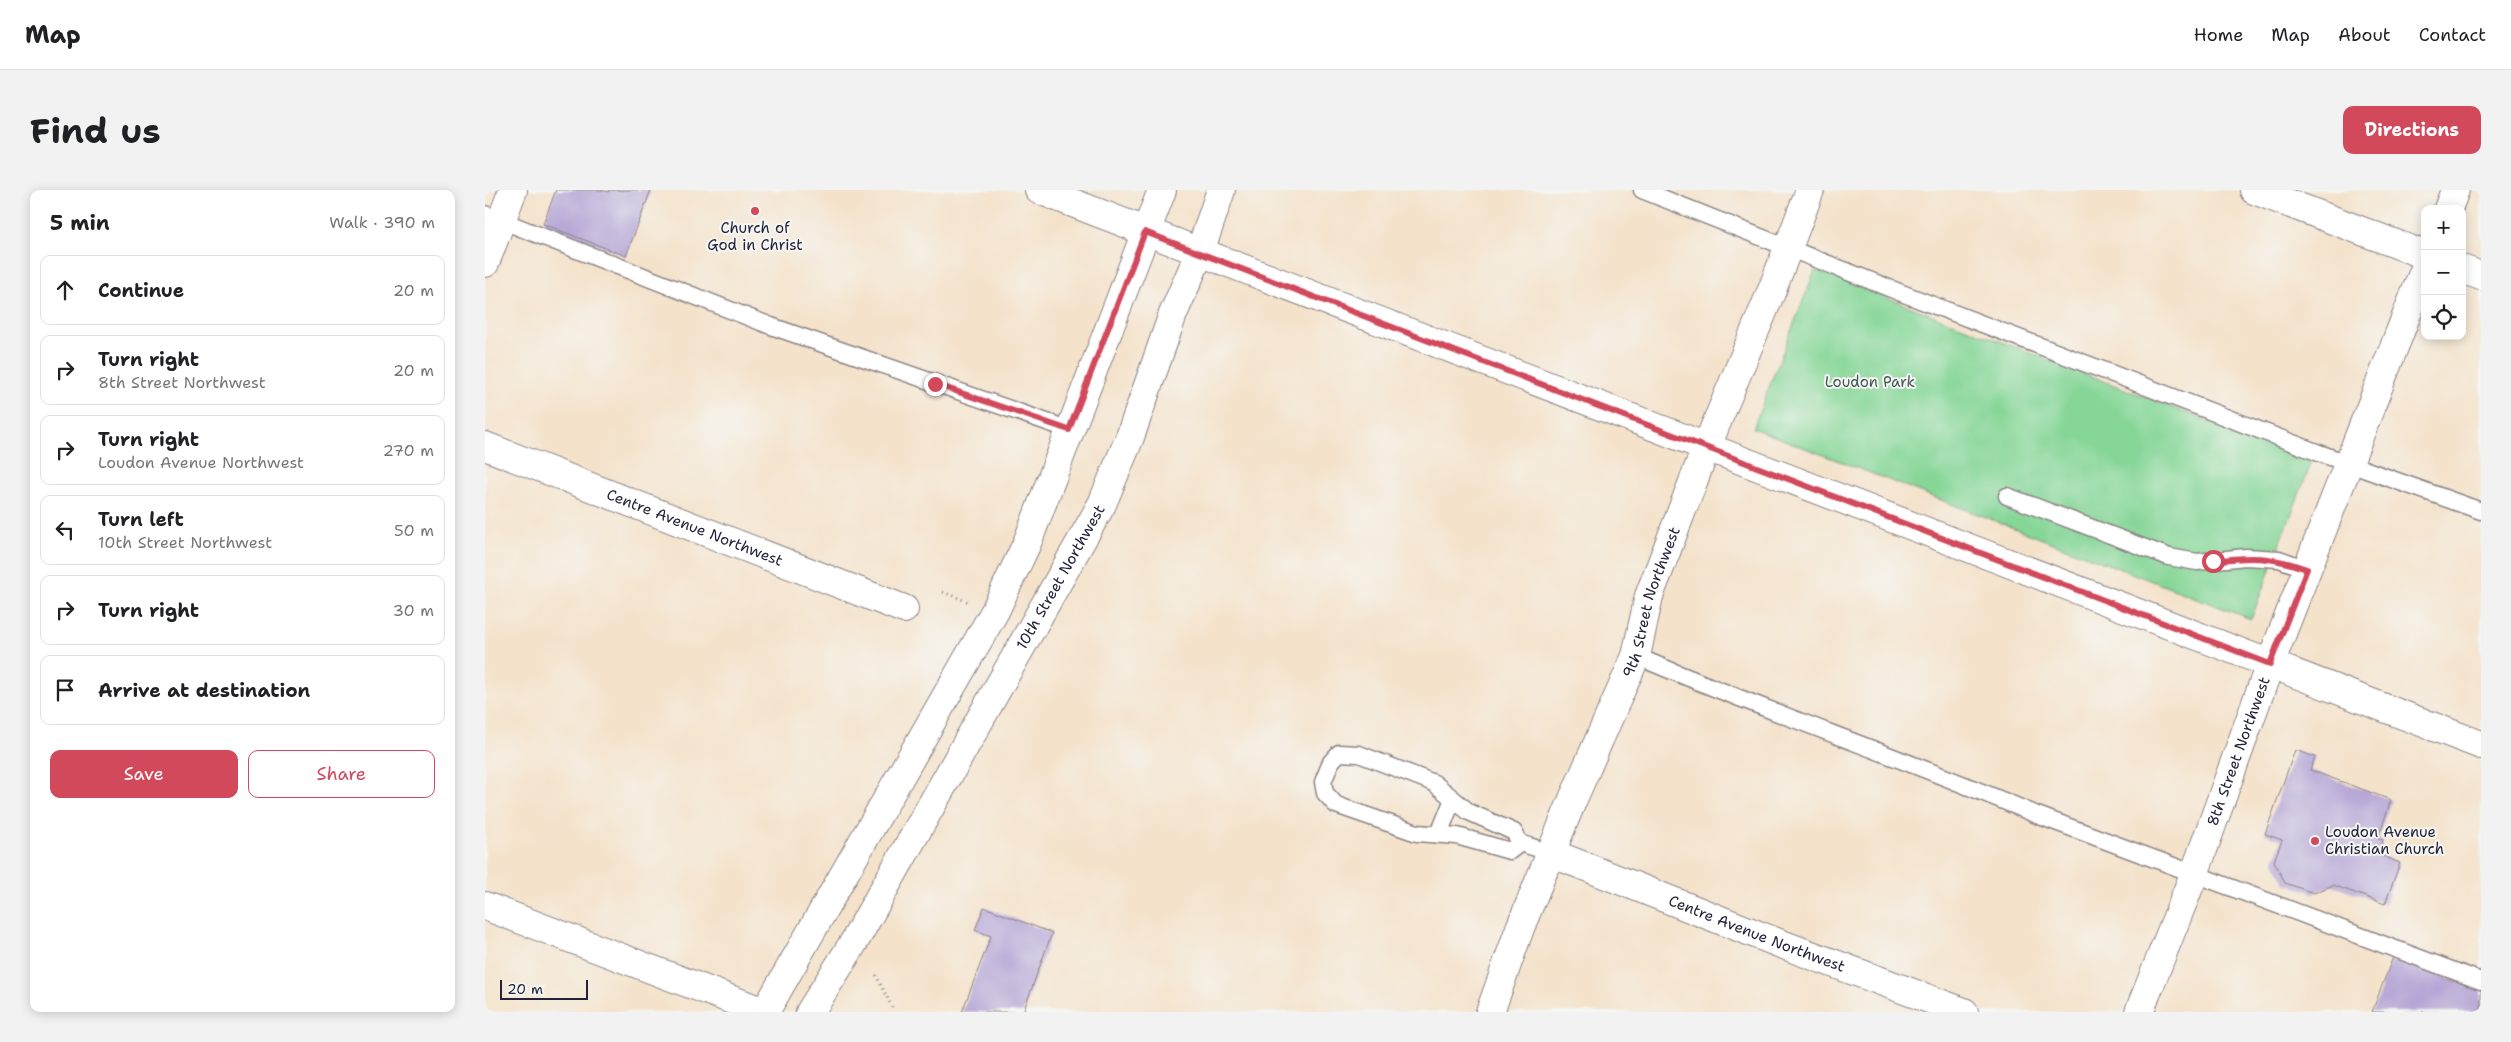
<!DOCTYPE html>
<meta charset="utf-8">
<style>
:root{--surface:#fff;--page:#f2f2f2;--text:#202124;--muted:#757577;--line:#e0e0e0;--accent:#d1495b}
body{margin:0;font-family:"Shantell Sans",sans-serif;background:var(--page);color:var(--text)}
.controls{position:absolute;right:15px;top:15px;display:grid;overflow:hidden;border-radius:10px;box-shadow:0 2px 12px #0003}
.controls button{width:45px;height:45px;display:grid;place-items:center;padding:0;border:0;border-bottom:1px solid var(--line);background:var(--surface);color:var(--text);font:25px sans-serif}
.scale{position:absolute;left:15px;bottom:12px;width:88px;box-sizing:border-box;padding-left:5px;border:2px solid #22223b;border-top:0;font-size:14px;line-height:18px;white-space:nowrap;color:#22223b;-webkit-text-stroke:4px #f6f6f2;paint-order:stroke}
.stop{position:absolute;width:15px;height:15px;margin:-11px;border:4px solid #d1495b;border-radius:50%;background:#fff}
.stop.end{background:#d1495b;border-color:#fff;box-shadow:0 1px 5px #0008}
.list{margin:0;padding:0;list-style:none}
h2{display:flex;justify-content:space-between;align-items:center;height:65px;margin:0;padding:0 20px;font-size:21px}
h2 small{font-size:16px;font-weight:400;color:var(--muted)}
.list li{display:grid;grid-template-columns:32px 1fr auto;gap:15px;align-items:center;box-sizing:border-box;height:70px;margin:0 10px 10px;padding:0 10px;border:1px solid var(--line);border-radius:10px}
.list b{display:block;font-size:19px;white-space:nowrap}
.list p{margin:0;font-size:16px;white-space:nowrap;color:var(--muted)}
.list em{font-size:16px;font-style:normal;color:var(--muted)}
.actions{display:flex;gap:10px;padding:15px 20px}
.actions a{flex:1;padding:11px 0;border:1px solid var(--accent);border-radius:10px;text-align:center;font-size:18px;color:var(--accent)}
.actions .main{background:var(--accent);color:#fff}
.icon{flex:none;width:28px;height:28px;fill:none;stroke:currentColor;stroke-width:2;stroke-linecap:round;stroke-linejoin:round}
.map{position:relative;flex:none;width:1996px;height:822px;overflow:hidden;border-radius:10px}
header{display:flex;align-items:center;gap:30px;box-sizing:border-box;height:70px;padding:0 25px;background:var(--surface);border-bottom:1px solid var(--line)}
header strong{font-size:24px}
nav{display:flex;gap:28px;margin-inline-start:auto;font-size:18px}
.intro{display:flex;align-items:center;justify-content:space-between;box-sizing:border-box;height:120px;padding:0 30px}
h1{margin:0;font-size:35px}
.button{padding:12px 22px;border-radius:10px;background:var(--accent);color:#fff;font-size:18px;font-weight:700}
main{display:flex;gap:30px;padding:0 30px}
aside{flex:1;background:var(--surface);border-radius:10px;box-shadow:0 2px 12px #0003}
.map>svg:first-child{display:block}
</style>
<header>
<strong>Map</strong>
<nav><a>Home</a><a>Map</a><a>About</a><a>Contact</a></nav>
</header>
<div class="intro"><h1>Find us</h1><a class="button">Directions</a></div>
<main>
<aside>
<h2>5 min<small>Walk · 390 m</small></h2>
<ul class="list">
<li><svg class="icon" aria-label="ahead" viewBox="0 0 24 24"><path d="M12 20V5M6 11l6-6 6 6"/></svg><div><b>Continue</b></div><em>20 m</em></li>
<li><svg class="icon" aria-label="right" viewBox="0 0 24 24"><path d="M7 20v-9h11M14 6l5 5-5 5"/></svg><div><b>Turn right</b><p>8th Street Northwest</p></div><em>20 m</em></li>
<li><svg class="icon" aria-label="right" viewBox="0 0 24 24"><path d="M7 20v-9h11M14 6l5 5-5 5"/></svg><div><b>Turn right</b><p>Loudon Avenue Northwest</p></div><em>270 m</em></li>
<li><svg class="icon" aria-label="left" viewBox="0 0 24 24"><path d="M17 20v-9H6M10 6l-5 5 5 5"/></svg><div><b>Turn left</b><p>10th Street Northwest</p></div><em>50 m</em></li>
<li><svg class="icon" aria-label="right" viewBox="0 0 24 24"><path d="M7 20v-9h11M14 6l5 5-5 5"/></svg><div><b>Turn right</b></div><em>30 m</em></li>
<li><svg class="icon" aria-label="arrive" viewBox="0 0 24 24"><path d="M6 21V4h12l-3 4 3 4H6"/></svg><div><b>Arrive at destination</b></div></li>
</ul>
<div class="actions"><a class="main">Save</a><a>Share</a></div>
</aside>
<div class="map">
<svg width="1996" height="822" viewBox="0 0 1996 822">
<rect width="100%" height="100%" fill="#f6f6f2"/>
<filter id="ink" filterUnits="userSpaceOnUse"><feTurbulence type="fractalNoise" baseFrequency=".02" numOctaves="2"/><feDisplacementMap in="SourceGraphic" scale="10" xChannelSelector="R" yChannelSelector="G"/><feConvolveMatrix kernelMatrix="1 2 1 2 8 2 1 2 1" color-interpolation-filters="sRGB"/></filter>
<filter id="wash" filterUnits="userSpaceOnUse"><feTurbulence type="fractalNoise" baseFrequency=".0096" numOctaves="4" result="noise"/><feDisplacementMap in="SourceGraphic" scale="20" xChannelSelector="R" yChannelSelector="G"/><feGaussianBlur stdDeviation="1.12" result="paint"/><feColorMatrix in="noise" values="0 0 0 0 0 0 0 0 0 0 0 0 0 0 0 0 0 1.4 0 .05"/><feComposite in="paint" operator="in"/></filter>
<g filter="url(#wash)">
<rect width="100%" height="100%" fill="#f4e2ca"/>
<path fill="#85d697" stroke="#547c69" d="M1330,80L1827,271L1766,429L1268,238Z"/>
<g id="blocks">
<g fill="#b6a6d6">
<path d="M71,0H117L123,2L124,0H166L141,66L58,34Z"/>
<path d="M1810,560L1830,567L1825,580L1906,610L1893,648L1898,650L1893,664L1915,673L1900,714L1848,695L1829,703L1800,693L1789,671L1797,650L1780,644Z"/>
<path d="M499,717L567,743L538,822H477L506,746L490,740Z"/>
<path d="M1908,767L1996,800V822H1887Z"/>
</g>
</g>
</g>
<g filter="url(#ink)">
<use href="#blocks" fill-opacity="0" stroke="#8b8282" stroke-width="1"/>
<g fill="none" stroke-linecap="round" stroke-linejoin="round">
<g stroke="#8b8282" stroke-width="19">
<g id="lane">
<path d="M1157,0L1414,102L1834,263L1996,321"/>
<path d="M0,24L286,136L585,240"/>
<path d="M1522,306L1684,367L1712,372L1761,367L1794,369L1822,379"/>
<path d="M1151,466C1284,523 1420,568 1552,625L1996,791"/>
<path d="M954,644L968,609"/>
<path d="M1035,653L1025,661L972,646L932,643L851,615L840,603L838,592L846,572L854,563L874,564L949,593L984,622L1029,642L1035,653L1066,663"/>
</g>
</g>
<g stroke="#8b8282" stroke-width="30">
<g id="street">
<path d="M554,0L1996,555"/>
<path d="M1769,0L1940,65"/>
<path d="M1963,19L1970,0"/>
<path d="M1977,79L1996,86"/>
<path id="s1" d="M0,256L419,419"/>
<path id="s2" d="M1066,663L1291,752L1479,822"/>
<path id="s3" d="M1005,822L1035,738L1088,609L1151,466L1164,406L1221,258L1287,100L1325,0"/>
<path id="s4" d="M1654,822L1710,682L1785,474L1940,78"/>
</g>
</g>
<g stroke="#8b8282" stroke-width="30">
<g id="secondary">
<path d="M0,73L28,0"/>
<path d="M0,716L279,822"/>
<path d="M280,822L510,421L542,353L677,0"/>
<path id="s5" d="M325,822L369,752L617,314L645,247L688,124L715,62L736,0"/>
</g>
</g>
<g stroke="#8b8282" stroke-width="3" stroke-dasharray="1 4" stroke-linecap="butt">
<path d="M458,402L484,412"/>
<path d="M391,785L408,819"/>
</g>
<use href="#lane" stroke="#fff" stroke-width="16"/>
<use href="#street" stroke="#fff" stroke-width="28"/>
<use href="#secondary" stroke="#fff" stroke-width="28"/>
</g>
</g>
<g fill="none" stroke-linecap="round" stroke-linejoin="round" filter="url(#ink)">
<path stroke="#d1495b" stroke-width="6" d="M450,194L584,240L660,42L1785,474L1822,379C1785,366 1766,366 1728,371"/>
</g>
<g fill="#d1495b" stroke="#f6f6f2" stroke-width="2">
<circle cx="270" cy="21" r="5"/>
<circle cx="1830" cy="651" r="5"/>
</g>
<g text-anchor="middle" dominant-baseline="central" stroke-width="4" stroke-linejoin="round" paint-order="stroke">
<g font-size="15" fill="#22223b" stroke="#f6f6f2">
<text x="270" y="38">Church of<tspan x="270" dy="17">God in Christ</tspan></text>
<text x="1840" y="642" text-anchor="start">Loudon Avenue<tspan x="1840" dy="17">Christian Church</tspan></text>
</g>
<g font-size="15" fill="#405857" stroke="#f6f6f2">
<text x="1385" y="192">Loudon Park</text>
</g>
<g font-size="15" fill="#22223b" stroke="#f6f6f2">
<text stroke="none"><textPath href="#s1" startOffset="225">Centre Avenue Northwest</textPath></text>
<text stroke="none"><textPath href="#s5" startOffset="502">10th Street Northwest</textPath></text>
<text stroke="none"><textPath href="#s3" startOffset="441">9th Street Northwest</textPath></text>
<text stroke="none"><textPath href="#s4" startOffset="279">8th Street Northwest</textPath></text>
<text stroke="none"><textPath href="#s2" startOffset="221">Centre Avenue Northwest</textPath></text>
</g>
</g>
</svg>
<div class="controls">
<button>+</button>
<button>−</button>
<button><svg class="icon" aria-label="locate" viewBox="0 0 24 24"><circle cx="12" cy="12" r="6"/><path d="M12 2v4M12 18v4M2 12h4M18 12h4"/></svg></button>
</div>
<div class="scale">20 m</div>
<div class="stop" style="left:1728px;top:371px"></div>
<div class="stop end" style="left:450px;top:194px"></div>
</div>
</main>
